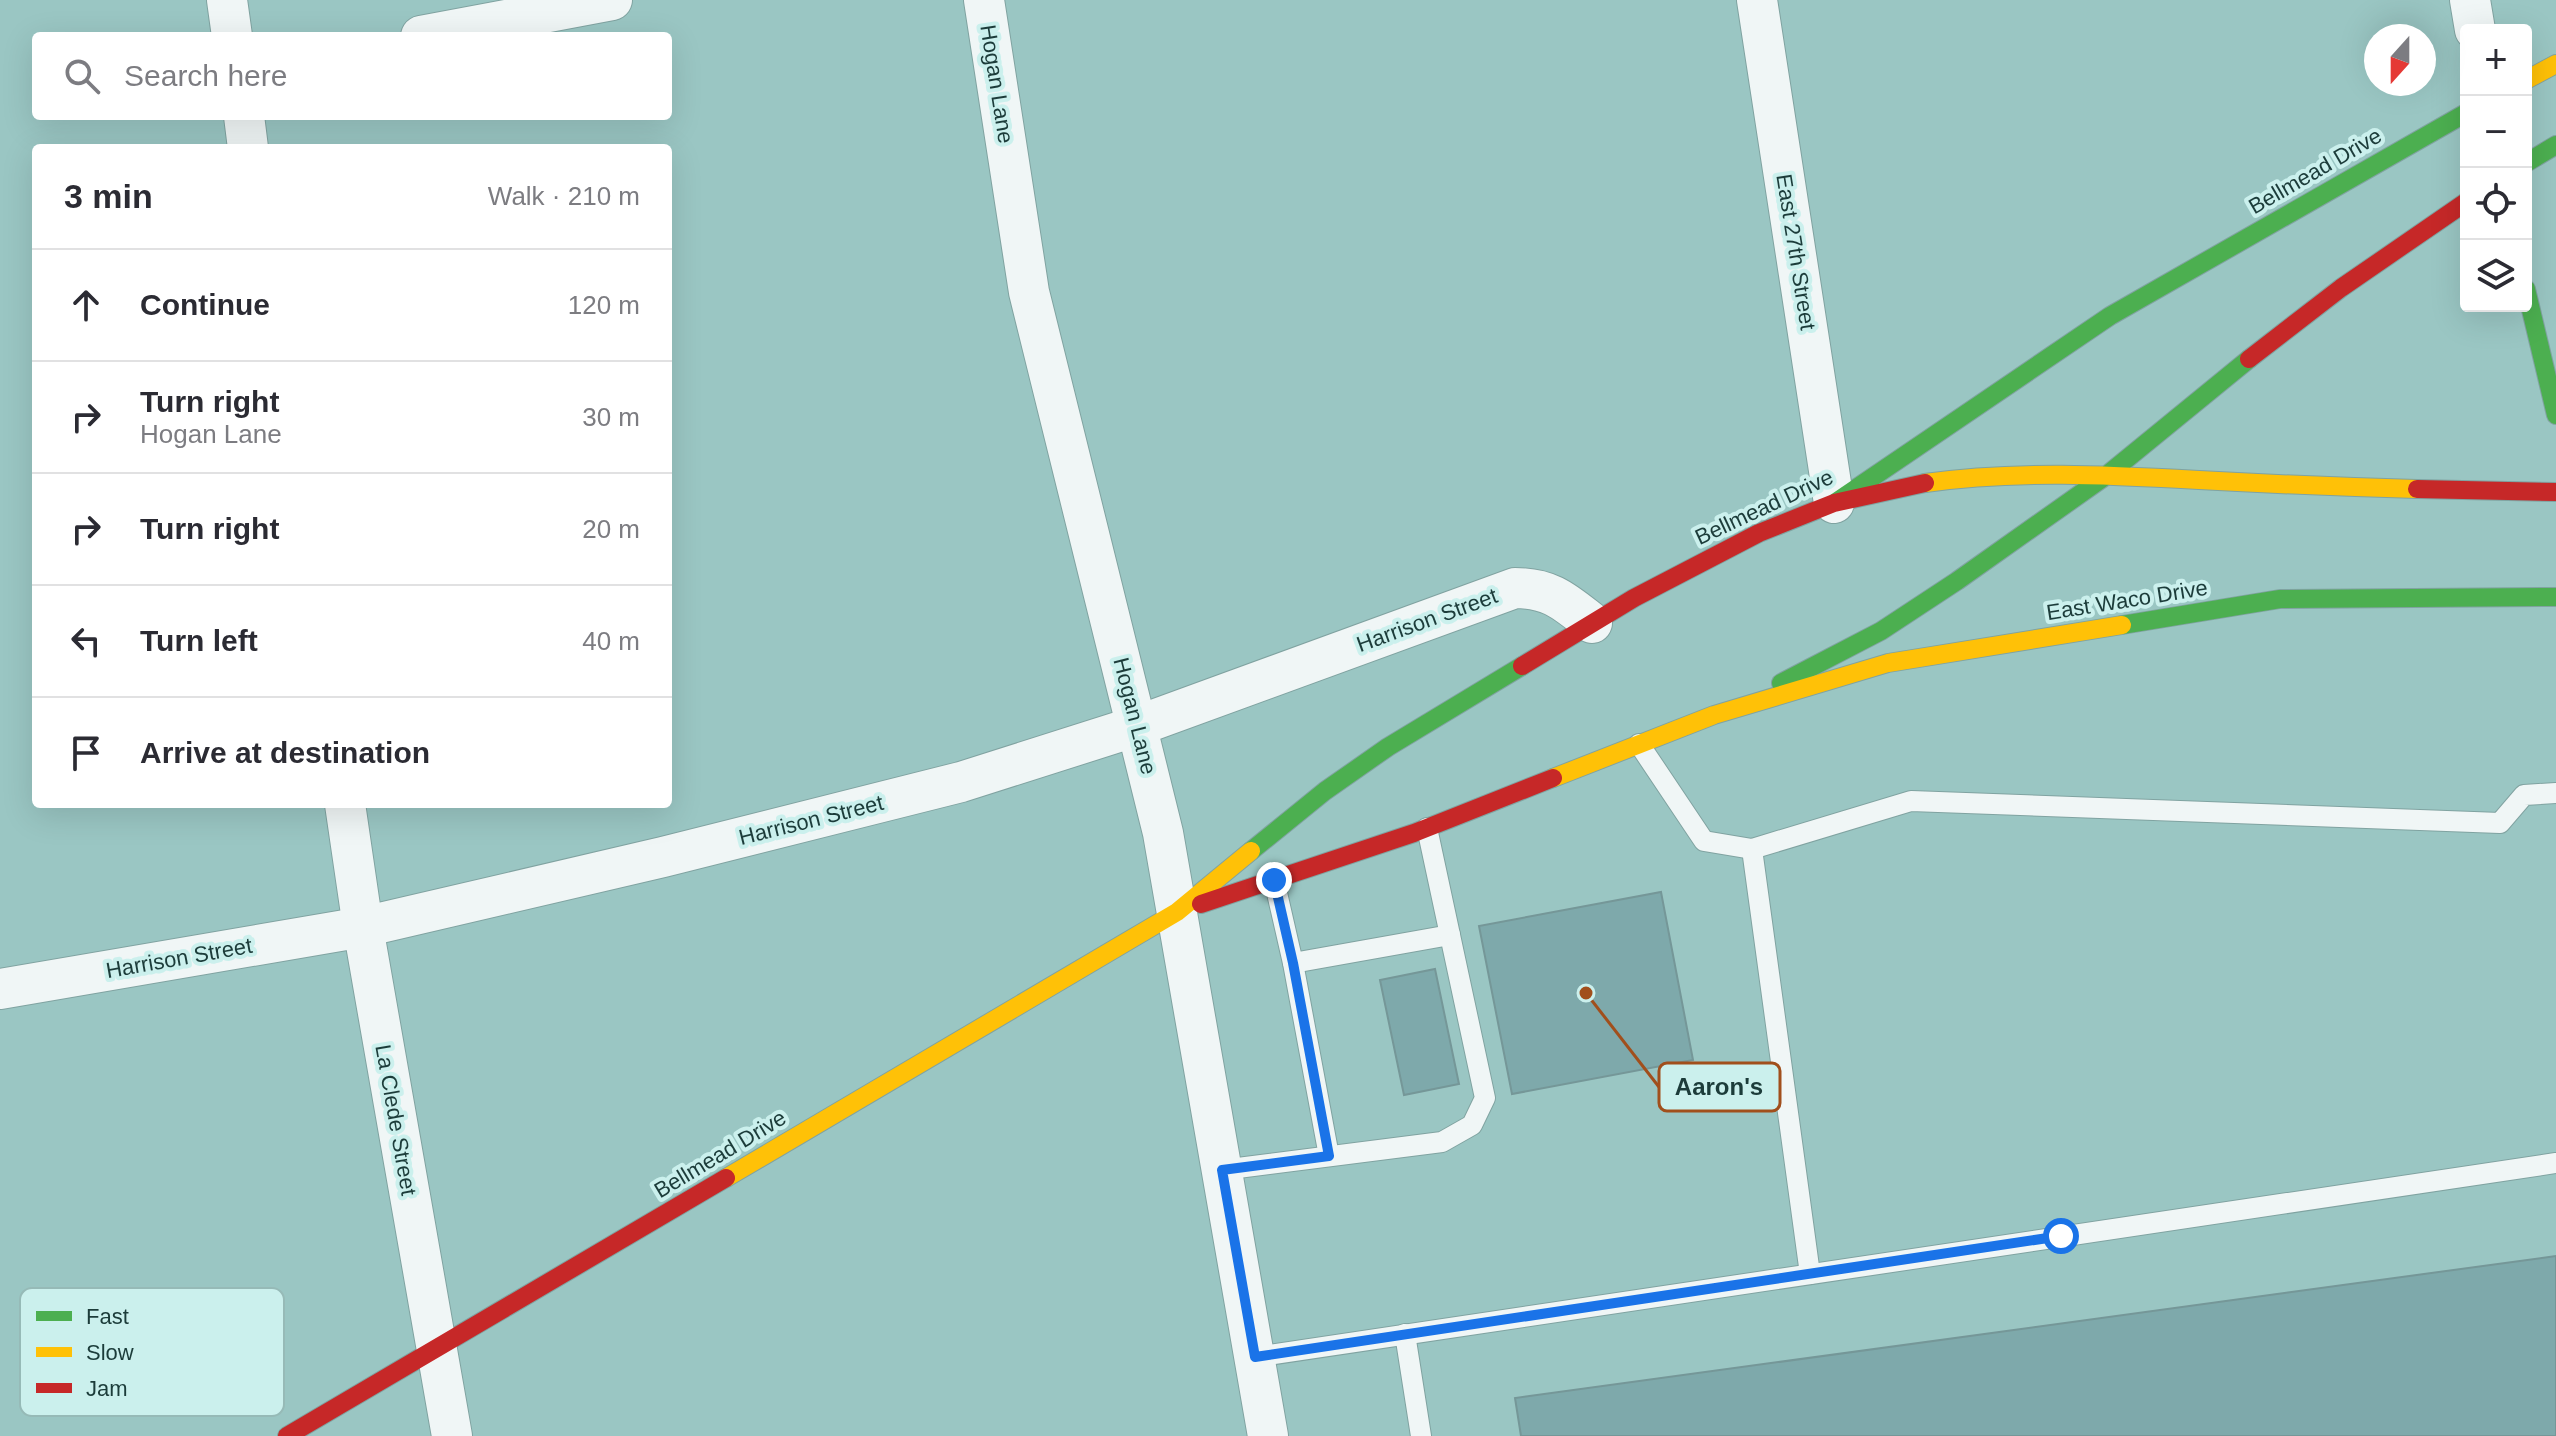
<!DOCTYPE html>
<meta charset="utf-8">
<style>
:root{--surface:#fff;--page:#f7f7f7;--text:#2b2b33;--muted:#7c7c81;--line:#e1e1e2}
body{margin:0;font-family:Helvetica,sans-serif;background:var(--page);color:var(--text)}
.controls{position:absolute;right:24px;top:24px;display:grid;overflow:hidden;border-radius:8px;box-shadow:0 8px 32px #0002}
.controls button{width:72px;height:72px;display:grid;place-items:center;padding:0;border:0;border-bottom:2px solid var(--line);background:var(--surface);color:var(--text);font:40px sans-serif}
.compass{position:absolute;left:2364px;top:24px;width:72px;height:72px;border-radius:50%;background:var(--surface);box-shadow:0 8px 32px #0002;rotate:201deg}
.stop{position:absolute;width:24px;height:24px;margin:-18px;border:6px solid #1a73e8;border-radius:50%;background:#fff}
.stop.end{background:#1a73e8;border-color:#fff;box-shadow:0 2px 8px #0008}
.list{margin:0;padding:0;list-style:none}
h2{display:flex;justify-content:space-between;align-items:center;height:104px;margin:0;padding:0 32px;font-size:34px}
h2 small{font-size:26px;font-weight:400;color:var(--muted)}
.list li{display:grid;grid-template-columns:52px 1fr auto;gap:24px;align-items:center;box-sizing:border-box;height:112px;padding:0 32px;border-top:2px solid var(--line)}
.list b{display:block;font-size:30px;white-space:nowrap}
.list p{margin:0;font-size:26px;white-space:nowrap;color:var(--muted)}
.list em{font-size:26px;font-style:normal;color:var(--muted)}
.icon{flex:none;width:44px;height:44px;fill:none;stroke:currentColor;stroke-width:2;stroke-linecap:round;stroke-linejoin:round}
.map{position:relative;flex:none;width:2556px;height:1436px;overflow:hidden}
.search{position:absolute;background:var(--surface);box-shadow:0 8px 32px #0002;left:32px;top:32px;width:640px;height:88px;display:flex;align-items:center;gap:20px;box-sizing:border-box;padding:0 28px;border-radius:8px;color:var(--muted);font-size:30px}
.panel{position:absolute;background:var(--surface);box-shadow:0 8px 32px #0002;left:32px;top:144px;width:640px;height:664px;border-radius:8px}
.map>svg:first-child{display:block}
</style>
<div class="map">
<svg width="2556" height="1436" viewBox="0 0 2556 1436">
<rect width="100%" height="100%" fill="#9ac6c3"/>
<g fill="#7ea9ab" stroke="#759798" stroke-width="2">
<path d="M1661,892L1693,1060L1512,1094L1479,926Z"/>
<path d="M1435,969L1459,1084L1404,1095L1380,980Z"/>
<path d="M2556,1256V1436H1521L1515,1398Z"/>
</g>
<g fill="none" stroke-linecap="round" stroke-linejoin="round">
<g stroke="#80a3a1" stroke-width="22">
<g id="lane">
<path d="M1639,744L1704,841L1752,849L1911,801L2500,823L2524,795L2556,793"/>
<path d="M1752,849L1810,1274"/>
<path d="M1274,880L1293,963L1329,1156"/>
<path d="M1293,963L1450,935"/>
<path d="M1222,1170L1442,1142L1472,1125L1485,1098L1427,828"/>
<path d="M1405,1334L1421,1436"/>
<path d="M1255,1357L2556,1163"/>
</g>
</g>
<g stroke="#80a3a1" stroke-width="42">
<g id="street">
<path d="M227,0L232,36"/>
<path d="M984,0L1029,292L1163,833L1268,1436"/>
<path d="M1757,0L1834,503"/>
<path d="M2470,0L2475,30"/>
<path d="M421,36L612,0"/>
<path d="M244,116L248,148"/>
<path d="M345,804L363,927L452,1436"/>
<path d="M0,989L363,927L663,857L961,782L1137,726L1515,588C1551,588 1565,602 1592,623"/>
</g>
</g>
<g stroke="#80a3a1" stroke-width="20">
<g id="fast">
<path d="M2526,163L2556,145"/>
<path d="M2526,289L2556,415"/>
<path d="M1836,502L2110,316L2466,113"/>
<path d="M2122,625L2280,599L2556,597"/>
<path d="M1781,683L1881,631L1957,581L2107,475L2249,359"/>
<path d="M1251,851L1325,791L1388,747L1522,666"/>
</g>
</g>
<g stroke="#80a3a1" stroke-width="20">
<g id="slow">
<path d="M2526,80L2556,64"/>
<path d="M1925,483C2016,470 2108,475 2199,480C2272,484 2344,487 2417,489"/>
<path d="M1553,778L1714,715L1888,663L2122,625"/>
<path d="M726,1178L1177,912L1251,851"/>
</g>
</g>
<g stroke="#80a3a1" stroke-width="20">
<g id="jam">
<path d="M2249,359L2341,288L2466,202"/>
<path d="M2417,489L2556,492"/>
<path d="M1522,666L1634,598L1759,533L1834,503L1925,483"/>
<path d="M1201,904L1414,833L1553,778"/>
<path d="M287,1436L726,1178"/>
</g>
</g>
<use href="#lane" stroke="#f0f6f6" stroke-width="20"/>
<use href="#street" stroke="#f0f6f6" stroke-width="40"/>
<use href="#fast" stroke="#4caf50" stroke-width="18"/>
<use href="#slow" stroke="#ffc107" stroke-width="18"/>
<use href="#jam" stroke="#c62828" stroke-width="18"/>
</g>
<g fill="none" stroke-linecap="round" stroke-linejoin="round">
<path stroke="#1a73e8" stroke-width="10" d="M1274,880L1293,963L1329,1156L1222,1170L1255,1357L2061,1236"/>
</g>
<g text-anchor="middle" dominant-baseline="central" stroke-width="8" stroke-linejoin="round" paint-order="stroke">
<g font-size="22" fill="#1c3c3a" stroke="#cbf0ed">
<text transform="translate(997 84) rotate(81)">Hogan Lane</text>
<text transform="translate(2315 171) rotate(-30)">Bellmead Drive</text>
<text transform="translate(1796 252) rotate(81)">East 27th Street</text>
<text transform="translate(1764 507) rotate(-25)">Bellmead Drive</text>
<text transform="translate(2127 600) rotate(-9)">East Waco Drive</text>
<text transform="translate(1427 620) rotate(-20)">Harrison Street</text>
<text transform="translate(1135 716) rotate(76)">Hogan Lane</text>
<text transform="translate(811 820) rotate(-14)">Harrison Street</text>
<text transform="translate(179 958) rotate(-10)">Harrison Street</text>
<text transform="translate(396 1120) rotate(80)">La Clede Street</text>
<text transform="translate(720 1154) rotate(-31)">Bellmead Drive</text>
</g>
</g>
<rect x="20" y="1288" width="264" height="128" rx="12" fill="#cbf0ed" stroke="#96bab7" stroke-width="2"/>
<rect x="36" y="1311" width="36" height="10" fill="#4caf50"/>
<rect x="36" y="1347" width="36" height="10" fill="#ffc107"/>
<rect x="36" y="1383" width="36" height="10" fill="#c62828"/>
<g font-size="22" fill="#1c3c3a">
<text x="86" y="1324">Fast</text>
<text x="86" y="1360">Slow</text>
<text x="86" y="1396">Jam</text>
</g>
<path fill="none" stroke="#a14f1c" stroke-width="3" d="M1586 993L1659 1087"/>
<circle fill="#a14f1c" stroke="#cbf0ed" stroke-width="3" cx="1586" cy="993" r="8"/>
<rect fill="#cbf0ed" stroke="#a14f1c" stroke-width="3" x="1659" y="1063" width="121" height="48" rx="8"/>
<g font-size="24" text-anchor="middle" font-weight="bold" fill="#1c3c3a">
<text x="1719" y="1095">Aaron's</text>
</g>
</svg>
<div class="controls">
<button>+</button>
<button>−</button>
<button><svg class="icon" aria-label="locate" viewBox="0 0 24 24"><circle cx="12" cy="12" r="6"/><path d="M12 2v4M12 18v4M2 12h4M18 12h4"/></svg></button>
<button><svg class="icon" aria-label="layers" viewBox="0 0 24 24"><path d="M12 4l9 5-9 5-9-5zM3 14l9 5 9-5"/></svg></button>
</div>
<svg class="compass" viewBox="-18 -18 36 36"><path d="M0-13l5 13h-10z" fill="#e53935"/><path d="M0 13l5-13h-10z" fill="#7c7c81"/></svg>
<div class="stop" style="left:2061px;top:1236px"></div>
<div class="stop end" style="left:1274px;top:880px"></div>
<div class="search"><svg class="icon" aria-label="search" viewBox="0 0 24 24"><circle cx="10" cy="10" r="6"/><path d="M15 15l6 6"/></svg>Search here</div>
<section class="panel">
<h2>3 min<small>Walk · 210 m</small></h2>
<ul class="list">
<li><svg class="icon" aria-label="ahead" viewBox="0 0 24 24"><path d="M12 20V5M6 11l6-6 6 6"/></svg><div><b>Continue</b></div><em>120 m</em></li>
<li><svg class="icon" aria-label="right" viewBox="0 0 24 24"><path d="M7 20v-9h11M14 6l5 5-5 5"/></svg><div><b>Turn right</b><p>Hogan Lane</p></div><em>30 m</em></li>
<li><svg class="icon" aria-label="right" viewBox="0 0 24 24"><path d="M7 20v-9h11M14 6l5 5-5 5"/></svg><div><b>Turn right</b></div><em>20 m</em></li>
<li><svg class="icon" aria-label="left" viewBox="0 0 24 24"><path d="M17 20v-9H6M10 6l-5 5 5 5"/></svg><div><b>Turn left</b></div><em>40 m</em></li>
<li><svg class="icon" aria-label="arrive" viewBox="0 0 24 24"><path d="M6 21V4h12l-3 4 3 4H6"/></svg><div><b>Arrive at destination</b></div></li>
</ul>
</section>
</div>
